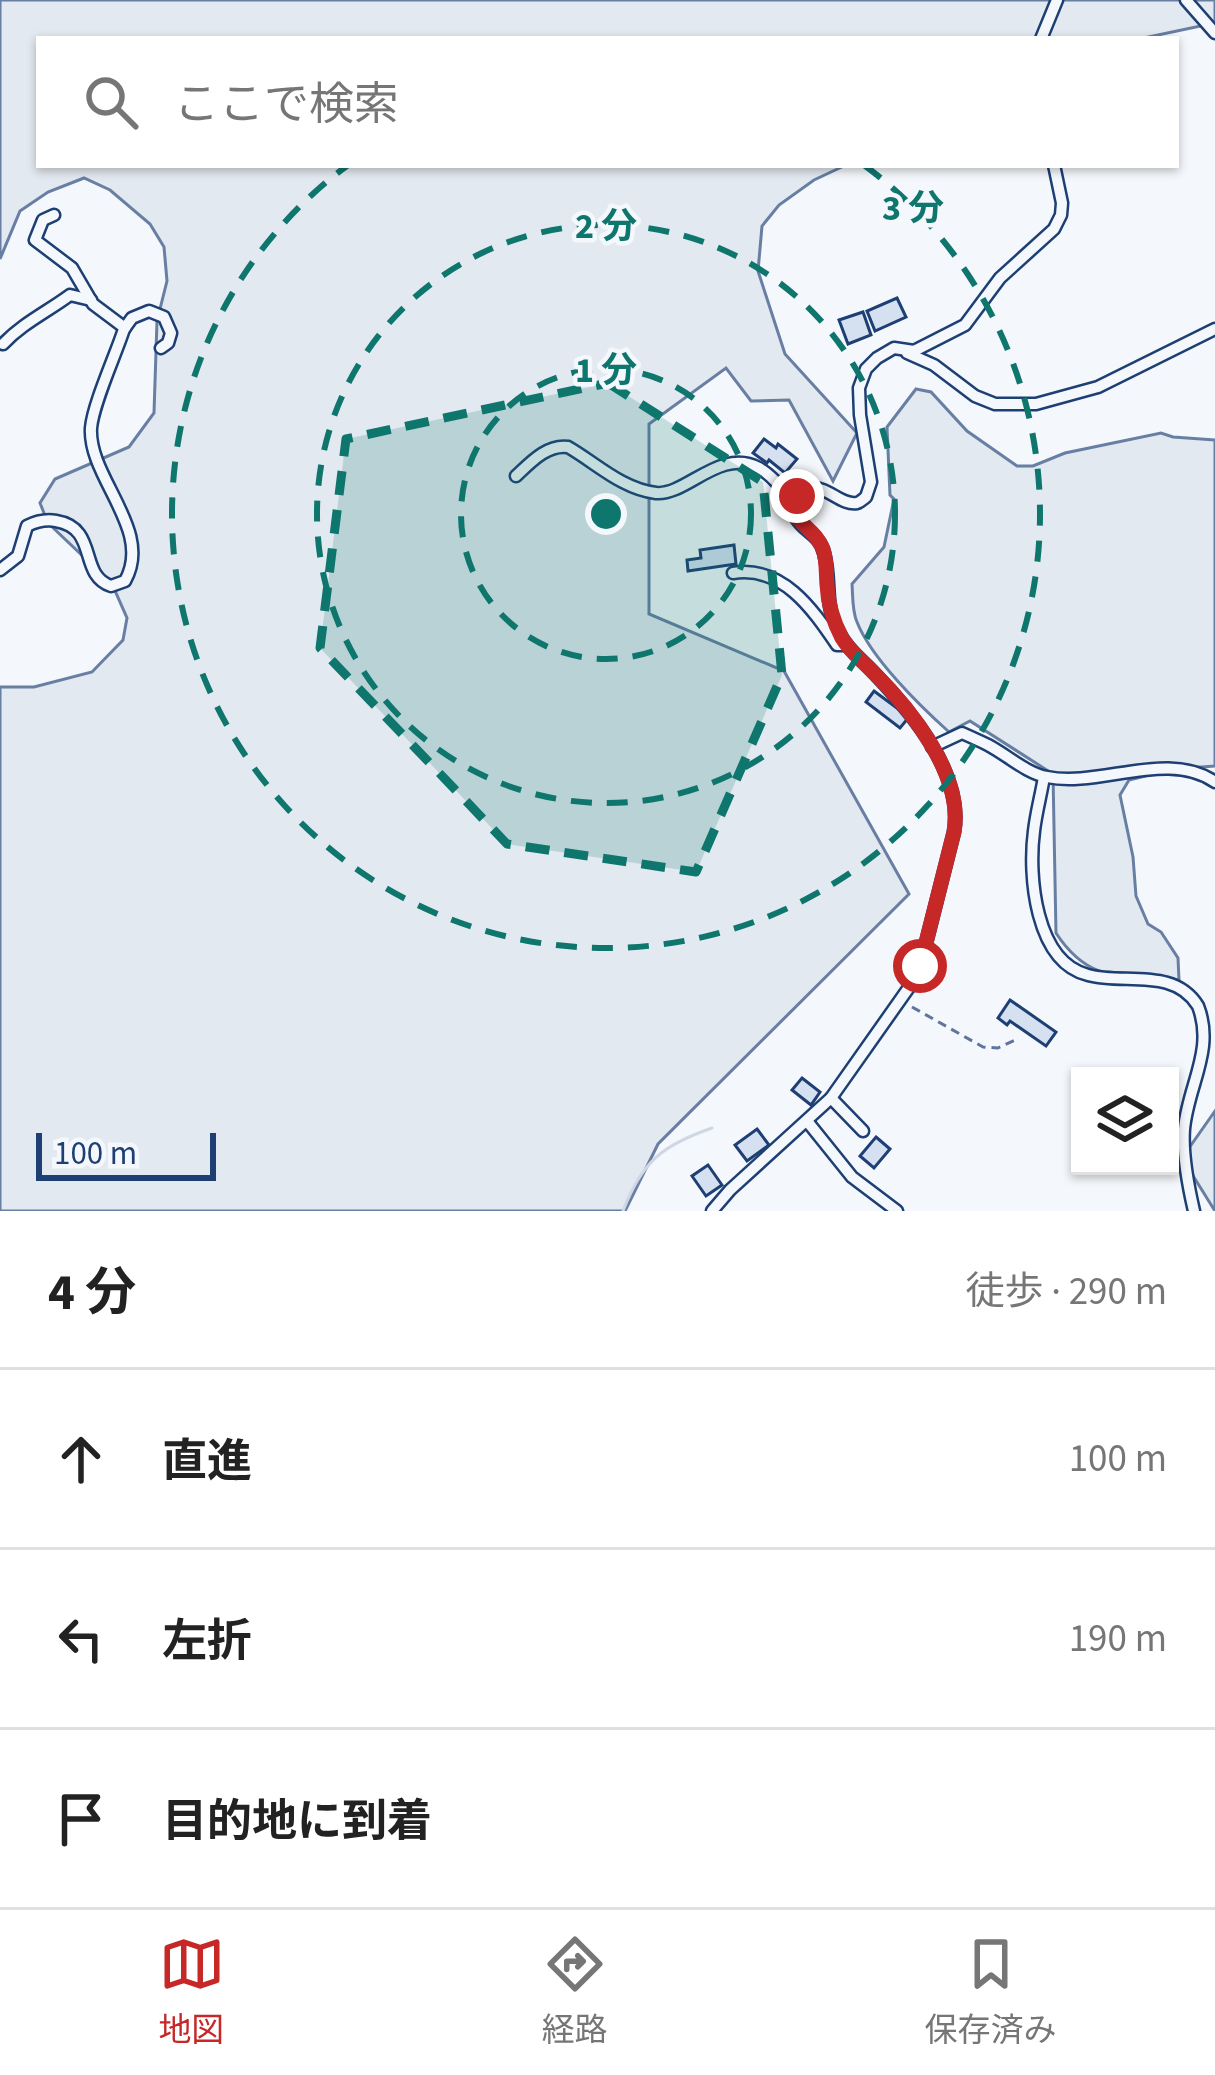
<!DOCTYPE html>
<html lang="ja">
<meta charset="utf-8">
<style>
:root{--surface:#fff;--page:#f2f2f2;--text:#222;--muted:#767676;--line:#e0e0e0;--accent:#c62828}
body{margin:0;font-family:"Source Sans 3","Noto Sans JP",sans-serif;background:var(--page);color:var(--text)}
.controls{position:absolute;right:36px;bottom:36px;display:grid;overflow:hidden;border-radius:0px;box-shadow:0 3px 9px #0004}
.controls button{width:108px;height:108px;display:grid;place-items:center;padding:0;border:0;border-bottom:3px solid var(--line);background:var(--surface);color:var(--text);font:60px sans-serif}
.scale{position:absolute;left:36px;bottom:30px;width:180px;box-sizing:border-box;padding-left:12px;border:6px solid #1d3f73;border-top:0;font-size:33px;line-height:42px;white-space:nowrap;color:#1d3f73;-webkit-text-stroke:9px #f4f7fb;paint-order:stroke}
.stop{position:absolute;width:36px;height:36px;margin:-27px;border:9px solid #c62828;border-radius:50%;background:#fff}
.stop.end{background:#c62828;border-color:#fff;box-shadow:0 3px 12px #0008}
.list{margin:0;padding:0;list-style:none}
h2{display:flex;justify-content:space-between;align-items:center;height:156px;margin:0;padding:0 48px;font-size:51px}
h2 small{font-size:39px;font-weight:400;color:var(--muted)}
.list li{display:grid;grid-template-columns:78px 1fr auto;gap:36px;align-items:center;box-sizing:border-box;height:180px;padding:0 48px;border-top:3px solid var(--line)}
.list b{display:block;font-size:45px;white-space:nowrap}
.list em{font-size:39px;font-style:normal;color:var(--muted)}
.icon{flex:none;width:66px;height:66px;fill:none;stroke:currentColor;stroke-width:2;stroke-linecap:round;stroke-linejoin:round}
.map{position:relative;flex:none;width:1215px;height:1211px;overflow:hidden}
.search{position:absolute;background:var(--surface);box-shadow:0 3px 9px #0004;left:36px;right:36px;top:36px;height:132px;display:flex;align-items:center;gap:30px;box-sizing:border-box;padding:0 42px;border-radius:0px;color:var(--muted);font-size:45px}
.sheet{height:696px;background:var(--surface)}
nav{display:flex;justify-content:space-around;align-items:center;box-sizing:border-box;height:168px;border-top:3px solid var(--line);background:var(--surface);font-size:33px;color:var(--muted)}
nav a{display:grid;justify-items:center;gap:6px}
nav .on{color:var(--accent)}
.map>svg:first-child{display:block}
</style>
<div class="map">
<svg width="1215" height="1211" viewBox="0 0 1215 1211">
<rect width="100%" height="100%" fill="#f4f7fb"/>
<g fill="#e3e9f0" stroke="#687fa3" stroke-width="3">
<path d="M0,0H1215V23L1139,39H39V165H846L814,180L779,205L762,226L758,271L785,354L857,433L833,481L789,400L751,401L726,368L649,424V614L784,671L909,894L658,1144L625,1211H0V687H34L92,672L123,640L127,618L112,584L48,523L40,503L55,479L129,447L154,413L157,321L167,281L164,247L150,224L110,190L84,178L48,192L20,211L0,259Z"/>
<path d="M916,389L931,392L967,431L1017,466H1033L1065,453L1161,433L1173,437L1215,440V766L1174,769L1129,780L1120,795L1133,857L1136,896L1148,924L1161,932L1178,958L1179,980C1124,975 1090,985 1056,933L1053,774L970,721L949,732C920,706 871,658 857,622C852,611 853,597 852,584L884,547L894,499L890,495L887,427Z"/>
<path d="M1215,1111V1211L1182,1158Z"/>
</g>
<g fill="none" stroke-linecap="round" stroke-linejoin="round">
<path stroke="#cfd7e4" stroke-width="3" d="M623,1211C642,1161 663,1145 712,1128"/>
</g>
<g fill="#d5e0f0" stroke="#1d3f73" stroke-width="3">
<path d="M897,298L906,317L875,331L867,311Z"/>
<path d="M863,312L871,335L848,344L839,320Z"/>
<path d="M764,439L776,448L778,444L797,459L785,473L769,460L767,463L753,453Z"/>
<path d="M734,545L736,564L688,571L687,560L701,558L700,550Z"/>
<path d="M874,691L909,717L900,728L866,702Z"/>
<path d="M1010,1000L1056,1032L1046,1046L1010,1021L1007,1025L998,1018Z"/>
<path d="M802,1078L820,1092L811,1105L792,1090Z"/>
<path d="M757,1129L769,1145L747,1161L735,1145Z"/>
<path d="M876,1137L890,1149L874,1168L860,1156Z"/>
<path d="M708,1165L722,1185L706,1196L692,1176Z"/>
</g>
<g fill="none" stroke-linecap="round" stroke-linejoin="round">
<g stroke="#1d3f73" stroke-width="15">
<g id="minor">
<path d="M1186,0L1215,33"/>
<path d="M1041,39L1057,0"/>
<path d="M54,215L43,220L35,240L72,268L93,304L125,328"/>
<path d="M3,344C23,323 47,312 70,295L91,300"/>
<path d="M907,353L934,365L975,396L995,404H1036L1098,387L1215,329"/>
<path d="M516,476C530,463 547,444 568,447C596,463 622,489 656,493C686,496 720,447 759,468C770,474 784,489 790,501C792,507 792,512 796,518C804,532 820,535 824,553C831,577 825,601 835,625C847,650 857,655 875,674C912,713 964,774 954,832L922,959L910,986L831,1098L730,1190L712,1211"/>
<path d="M791,505C816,466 835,507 857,503C861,502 863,499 866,497L871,482L860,415L859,388L866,369L877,358L894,348L914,351L965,325L1000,278L1054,229L1061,215L1062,203L1054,165"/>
<path d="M0,570L18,556L27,526C37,521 45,519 56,521C99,528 78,575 111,586L125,581C154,530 88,478 91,428C93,404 116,354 124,329L132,318L149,311L164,317L171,333L168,343L161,348"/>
<path d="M733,573C783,565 813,610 837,645H847"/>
<path d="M932,747L962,733C971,737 980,741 988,745C1007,755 1026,773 1047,777C1099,788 1168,749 1215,782"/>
<path d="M1044,777C1041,795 1036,813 1034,831C1028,875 1035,962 1088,975C1124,985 1174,967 1198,1006C1215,1050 1188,1085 1184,1129C1182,1155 1188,1185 1194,1211"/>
<path d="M831,1098L863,1131"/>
<path d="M807,1121L852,1177L897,1211"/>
</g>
</g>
<path stroke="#5e769c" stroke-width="3" stroke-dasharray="9 6" stroke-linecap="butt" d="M912,1007L983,1047L998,1048L1015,1040"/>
<use href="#minor" stroke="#f4f7fb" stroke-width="10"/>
</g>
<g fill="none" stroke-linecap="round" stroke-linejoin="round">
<path stroke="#c62828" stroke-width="15" d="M797,496L791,505C799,527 815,529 823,549C827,560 826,573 827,585C828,605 833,621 842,638C851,653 862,660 873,672C911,709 964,776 954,832L920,966"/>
</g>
<path fill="#0f766e" fill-opacity="0.2" stroke="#0f766e" stroke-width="9" stroke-dasharray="24 15" stroke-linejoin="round" d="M608,383L763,482L782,675L696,872L507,844L320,648L346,439Z"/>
<g fill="none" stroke="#0f766e" stroke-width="6" stroke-dasharray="21 15">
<circle cx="606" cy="514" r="145"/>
<circle cx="606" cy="514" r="289"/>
<path d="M864 165A434 434 0 1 1 348 165"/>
</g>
<circle cx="606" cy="514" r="18" fill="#0f766e" stroke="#f4f7fb" stroke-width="6"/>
<g font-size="36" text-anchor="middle" font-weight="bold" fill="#0f766e" stroke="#f4f7fb" stroke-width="9" stroke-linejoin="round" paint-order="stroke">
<text x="913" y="220">3 分</text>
<text x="606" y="238">2 分</text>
<text x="606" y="382">1 分</text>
</g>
</svg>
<div class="controls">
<button><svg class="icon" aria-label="layers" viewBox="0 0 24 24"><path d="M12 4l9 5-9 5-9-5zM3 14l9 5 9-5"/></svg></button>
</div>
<div class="scale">100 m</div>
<div class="stop" style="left:920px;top:966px"></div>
<div class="stop end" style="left:797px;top:496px"></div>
<div class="search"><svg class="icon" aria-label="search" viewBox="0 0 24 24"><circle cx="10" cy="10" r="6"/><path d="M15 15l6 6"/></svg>ここで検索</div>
</div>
<section class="sheet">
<h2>4 分<small>徒歩 · 290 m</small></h2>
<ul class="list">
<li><svg class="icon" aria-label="ahead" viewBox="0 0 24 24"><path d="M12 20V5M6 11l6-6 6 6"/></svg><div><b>直進</b></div><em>100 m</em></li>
<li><svg class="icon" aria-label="left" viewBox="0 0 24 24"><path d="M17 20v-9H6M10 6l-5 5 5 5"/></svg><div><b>左折</b></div><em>190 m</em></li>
<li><svg class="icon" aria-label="arrive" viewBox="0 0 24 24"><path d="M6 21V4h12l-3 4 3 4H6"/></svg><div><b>目的地に到着</b></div></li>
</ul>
</section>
<nav>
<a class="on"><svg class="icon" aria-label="map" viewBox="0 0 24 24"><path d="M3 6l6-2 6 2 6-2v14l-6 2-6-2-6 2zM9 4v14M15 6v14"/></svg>地図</a>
<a><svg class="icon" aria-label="directions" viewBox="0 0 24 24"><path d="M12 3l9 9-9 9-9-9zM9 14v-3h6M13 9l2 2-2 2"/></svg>経路</a>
<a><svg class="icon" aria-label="saved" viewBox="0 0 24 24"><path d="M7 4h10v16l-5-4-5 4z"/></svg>保存済み</a>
</nav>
